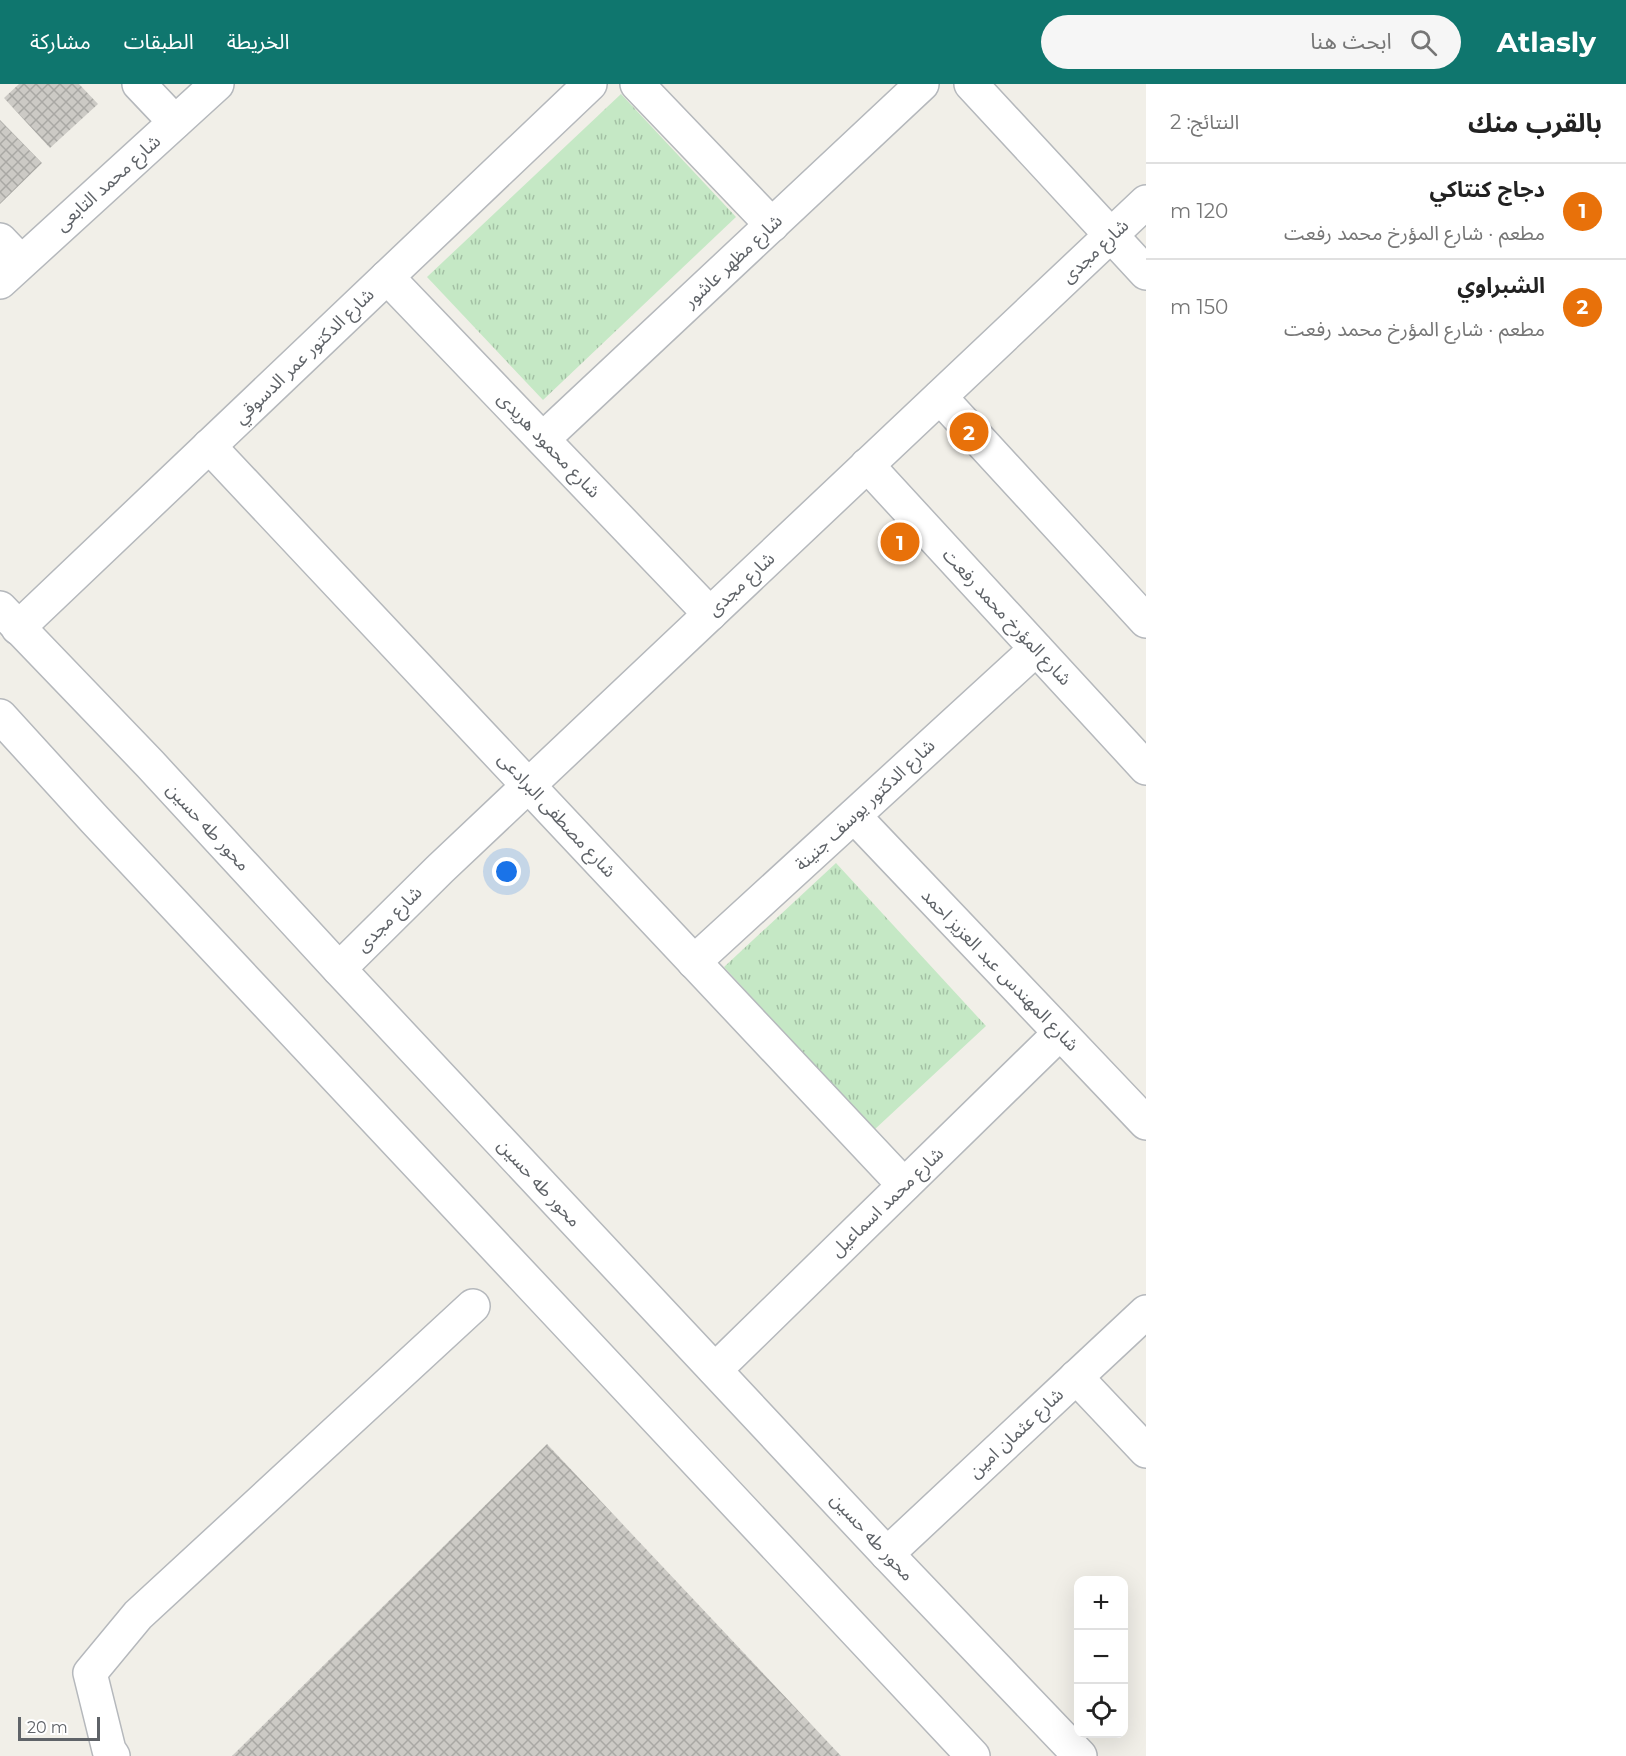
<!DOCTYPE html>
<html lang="ar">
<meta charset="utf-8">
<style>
:root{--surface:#fff;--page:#f6f6f6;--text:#222;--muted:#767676;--line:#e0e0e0;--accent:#0f766e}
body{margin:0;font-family:Montserrat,"Noto Sans Arabic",sans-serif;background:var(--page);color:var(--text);direction:rtl}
.controls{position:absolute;right:18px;bottom:18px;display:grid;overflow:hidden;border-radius:12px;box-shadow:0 6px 24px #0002}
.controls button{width:54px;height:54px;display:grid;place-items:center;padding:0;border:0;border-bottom:2px solid var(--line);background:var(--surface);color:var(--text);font:30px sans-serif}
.scale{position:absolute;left:18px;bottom:15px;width:82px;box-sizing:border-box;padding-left:6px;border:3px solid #5f6368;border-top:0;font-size:16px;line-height:21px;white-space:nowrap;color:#5f6368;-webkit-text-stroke:4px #fff;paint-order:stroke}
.you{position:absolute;left:507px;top:788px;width:21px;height:21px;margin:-15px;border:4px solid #fff;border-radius:50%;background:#1a73e8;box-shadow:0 0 0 9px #1a73e833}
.badge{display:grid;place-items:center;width:39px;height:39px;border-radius:50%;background:var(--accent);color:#fff;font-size:20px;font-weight:700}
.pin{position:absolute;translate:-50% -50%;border:3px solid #fff;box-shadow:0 2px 6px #0006}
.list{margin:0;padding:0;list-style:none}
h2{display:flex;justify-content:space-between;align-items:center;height:78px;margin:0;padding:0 24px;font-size:26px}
h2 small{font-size:20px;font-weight:400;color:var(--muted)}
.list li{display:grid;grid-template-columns:39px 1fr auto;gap:18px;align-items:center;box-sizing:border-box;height:96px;padding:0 24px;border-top:2px solid var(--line)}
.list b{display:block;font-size:22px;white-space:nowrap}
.list p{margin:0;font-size:20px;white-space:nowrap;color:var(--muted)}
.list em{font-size:20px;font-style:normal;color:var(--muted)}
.icon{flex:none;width:33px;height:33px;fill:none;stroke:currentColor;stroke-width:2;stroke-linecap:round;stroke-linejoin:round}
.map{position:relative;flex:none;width:1146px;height:1672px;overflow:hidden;direction:ltr}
header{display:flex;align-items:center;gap:36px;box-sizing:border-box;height:84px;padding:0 30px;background:var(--accent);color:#fff}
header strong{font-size:28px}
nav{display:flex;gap:33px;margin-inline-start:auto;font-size:21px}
.search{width:420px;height:54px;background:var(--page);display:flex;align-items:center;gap:15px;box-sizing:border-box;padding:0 21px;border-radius:33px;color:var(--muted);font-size:22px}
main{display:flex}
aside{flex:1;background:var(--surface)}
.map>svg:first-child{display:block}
</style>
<header>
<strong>Atlasly</strong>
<div class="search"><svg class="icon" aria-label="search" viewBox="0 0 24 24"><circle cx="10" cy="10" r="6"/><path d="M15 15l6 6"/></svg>ابحث هنا</div>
<nav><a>الخريطة</a><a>الطبقات</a><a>مشاركة</a></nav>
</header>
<main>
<aside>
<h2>بالقرب منك<small>النتائج: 2</small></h2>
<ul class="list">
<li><span class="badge" style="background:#e8710a">1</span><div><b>دجاج كنتاكي</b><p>مطعم · شارع المؤرخ محمد رفعت</p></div><em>120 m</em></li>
<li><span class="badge" style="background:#e8710a">2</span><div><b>الشبراوي</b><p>مطعم · شارع المؤرخ محمد رفعت</p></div><em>150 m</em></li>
</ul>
</aside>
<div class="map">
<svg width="1146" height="1672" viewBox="0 0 1146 1672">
<defs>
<pattern id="park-tufts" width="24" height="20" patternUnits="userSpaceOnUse" patternTransform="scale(1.5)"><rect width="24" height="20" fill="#c5e8c5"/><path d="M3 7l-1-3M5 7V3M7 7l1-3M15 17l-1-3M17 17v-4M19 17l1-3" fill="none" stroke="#a3c0a4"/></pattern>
<pattern id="building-cross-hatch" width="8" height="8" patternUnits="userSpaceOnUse" patternTransform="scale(1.5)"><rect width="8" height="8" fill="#cccac5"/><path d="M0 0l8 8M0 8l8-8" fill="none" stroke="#a9a8a4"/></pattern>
</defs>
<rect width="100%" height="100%" fill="#f1efe8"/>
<g fill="url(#park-tufts)">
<path d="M621,10L736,133L543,316L427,193Z"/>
<path d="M836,779L986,942L874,1046L724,883Z"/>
</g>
<g fill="url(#building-cross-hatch)">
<path d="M19,0H79L98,20L50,64L4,14Z"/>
<path d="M0,36L42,79L0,120Z"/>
<path d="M547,1360L841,1672H232Z"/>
</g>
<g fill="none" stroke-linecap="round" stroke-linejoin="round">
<g stroke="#b5b8bc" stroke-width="36">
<g id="minor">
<path d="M139,0L175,38"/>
<path d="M637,0L772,141"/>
<path d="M971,0L1146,189"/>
<path d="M0,156L21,178"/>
<path d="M387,193L710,530"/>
<path d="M0,198L217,0"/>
<path d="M940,313L1146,537"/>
<path d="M544,354L922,0"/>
<path d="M209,362L904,1101"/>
<path d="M867,381L1146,684"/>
<path d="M0,524L150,680L339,885L887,1470L1080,1672"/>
<path d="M18,544L590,0"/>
<path d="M0,632L95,736L973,1672"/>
<path d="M854,732L1146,1039"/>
<path d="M694,878L1036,565"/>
<path d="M339,885L440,785L1146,118"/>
<path d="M715,1286L1060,949"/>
<path d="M1076,1293L1146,1367"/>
<path d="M887,1470L1146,1228"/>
<path d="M113,1672L109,1666L90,1589L138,1531L473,1222"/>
</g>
</g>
<use href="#minor" stroke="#fff" stroke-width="33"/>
</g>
<g text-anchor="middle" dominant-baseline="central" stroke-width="5" stroke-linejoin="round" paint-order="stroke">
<g font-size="18" fill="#5f6368" stroke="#fff">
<text transform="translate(108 99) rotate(-42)">شارع محمد التابعى</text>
<text transform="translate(1095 167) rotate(-43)">شارع مجدى</text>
<text transform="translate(733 177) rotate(-43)">شارع مظهر عاشور</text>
<text transform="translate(304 272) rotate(-44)">شارع الدكتور عمر الدسوقي</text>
<text transform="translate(549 361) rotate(46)">شارع محمود هريدى</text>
<text transform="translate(741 500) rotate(-43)">شارع مجدى</text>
<text transform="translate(1007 533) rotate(47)">شارع المؤرخ محمد رفعت</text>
<text transform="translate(865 721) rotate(-43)">شارع الدكتور يوسف جنينة</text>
<text transform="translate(557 731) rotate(47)">شارع مصطفى البرادعى</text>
<text transform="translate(208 743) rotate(47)">محور طه حسين</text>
<text transform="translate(389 835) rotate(-45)">شارع مجدى</text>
<text transform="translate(1000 886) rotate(46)">شارع المهندس عبد العزيز احمد</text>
<text transform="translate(539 1099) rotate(47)">محور طه حسين</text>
<text transform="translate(887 1118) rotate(-44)">شارع محمد اسماعيل</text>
<text transform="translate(1016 1349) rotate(-43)">شارع عثمان امين</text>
<text transform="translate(872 1453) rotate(47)">محور طه حسين</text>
</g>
</g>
</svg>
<div class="controls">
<button>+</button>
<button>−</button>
<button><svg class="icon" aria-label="locate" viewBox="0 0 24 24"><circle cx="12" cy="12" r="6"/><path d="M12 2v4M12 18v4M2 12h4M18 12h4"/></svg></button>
</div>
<div class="scale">20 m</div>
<div class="you"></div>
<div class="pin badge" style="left:900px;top:458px;background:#e8710a">1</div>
<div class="pin badge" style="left:969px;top:348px;background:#e8710a">2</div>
</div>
</main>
